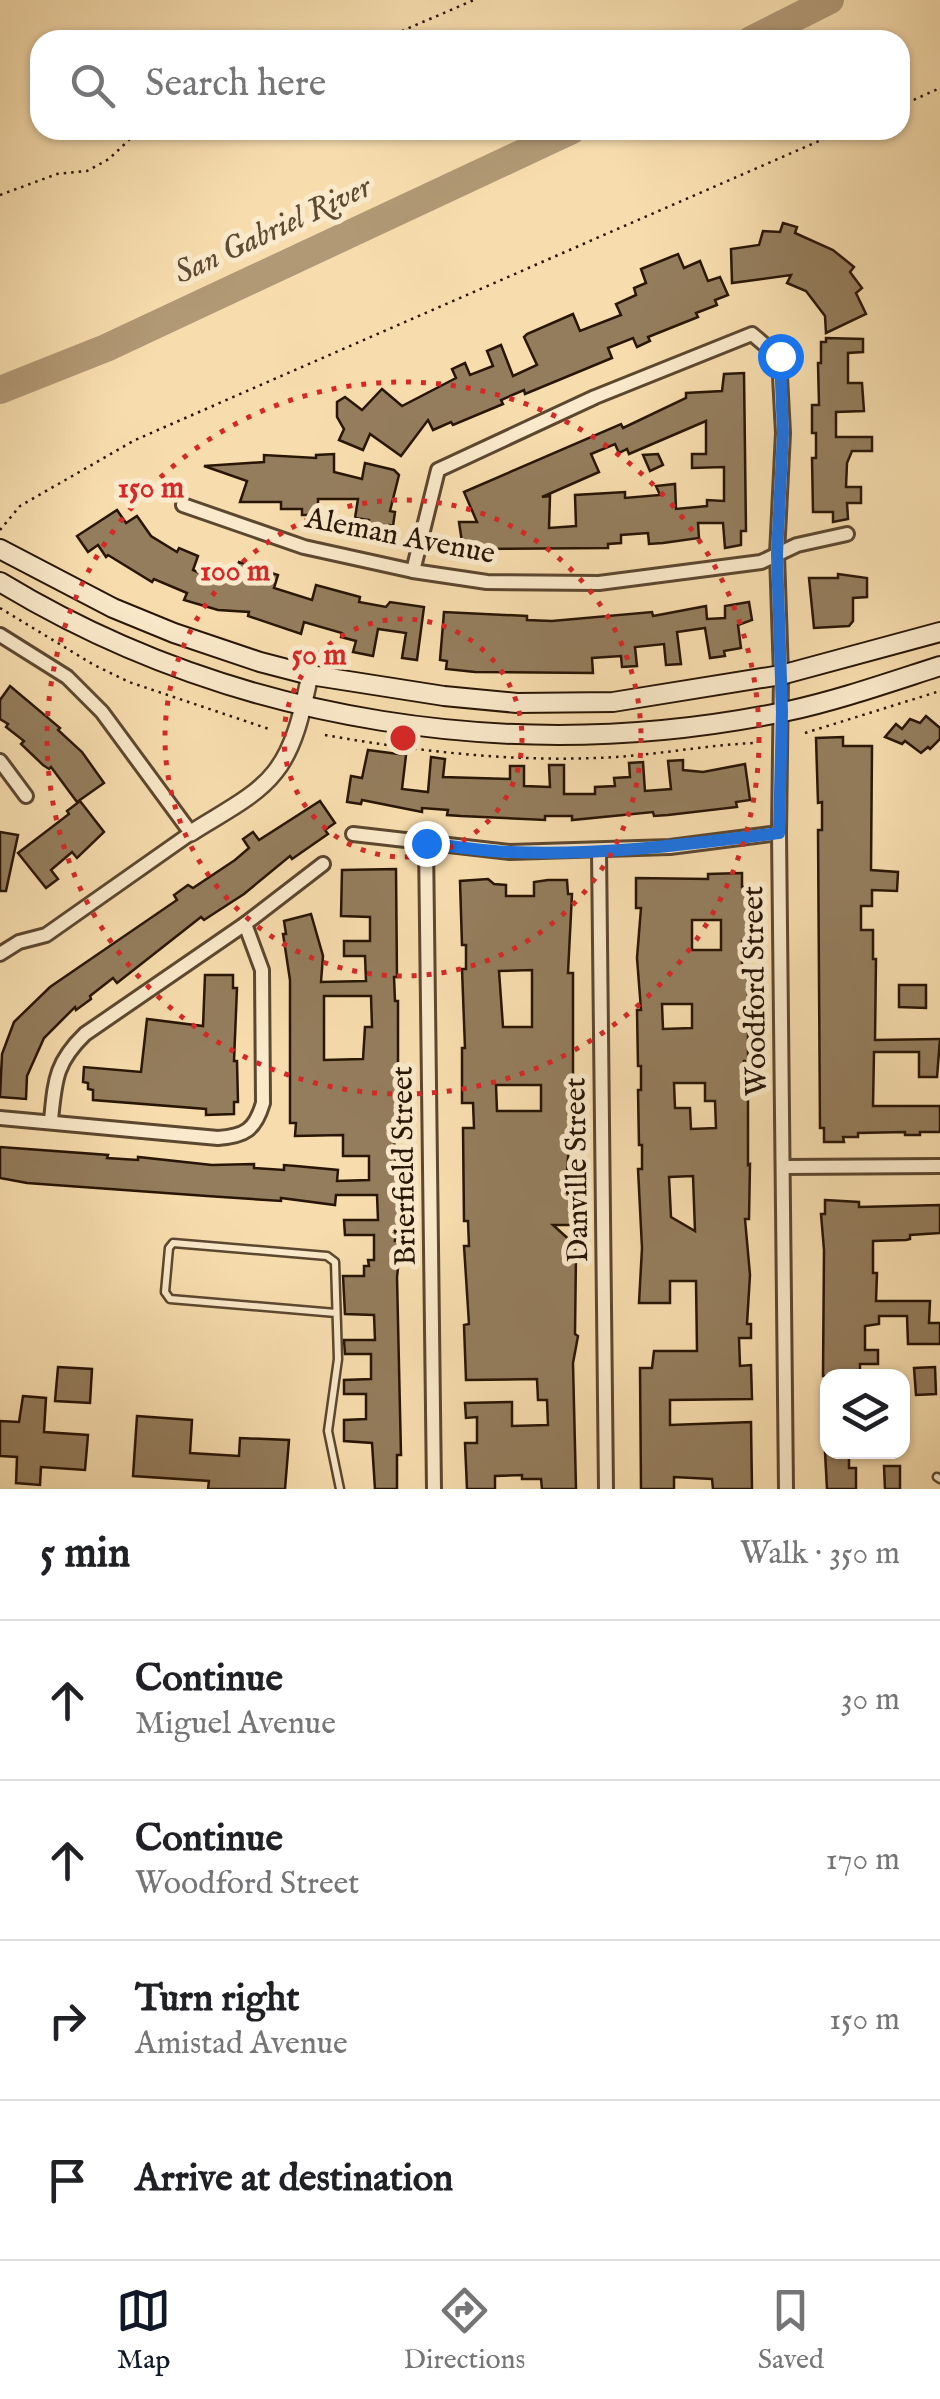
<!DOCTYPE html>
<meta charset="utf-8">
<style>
:root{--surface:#fff;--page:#f2f2f2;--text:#202124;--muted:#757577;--line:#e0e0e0;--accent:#111827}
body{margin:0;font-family:"IM FELL English",serif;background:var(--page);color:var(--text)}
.controls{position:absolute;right:30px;bottom:30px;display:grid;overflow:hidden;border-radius:20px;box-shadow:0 2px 8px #0004}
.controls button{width:90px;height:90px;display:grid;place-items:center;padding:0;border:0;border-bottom:2px solid var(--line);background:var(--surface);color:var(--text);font:50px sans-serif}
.stop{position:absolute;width:30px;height:30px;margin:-22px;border:8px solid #1a73e8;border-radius:50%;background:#fff}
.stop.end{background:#1a73e8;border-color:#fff;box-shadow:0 2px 10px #0008}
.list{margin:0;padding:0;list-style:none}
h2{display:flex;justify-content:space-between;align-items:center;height:130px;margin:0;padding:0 40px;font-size:42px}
h2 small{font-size:32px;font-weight:400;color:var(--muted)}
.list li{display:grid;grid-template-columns:65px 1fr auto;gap:30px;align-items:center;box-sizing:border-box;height:160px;padding:0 40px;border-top:2px solid var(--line)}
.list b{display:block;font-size:38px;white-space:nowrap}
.list p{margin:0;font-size:32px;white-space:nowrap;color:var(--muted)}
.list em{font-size:32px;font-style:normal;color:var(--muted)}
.icon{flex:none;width:55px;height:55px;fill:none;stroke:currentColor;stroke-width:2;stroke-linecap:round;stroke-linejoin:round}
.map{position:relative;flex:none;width:940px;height:1489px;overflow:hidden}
.search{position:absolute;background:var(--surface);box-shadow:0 2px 8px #0004;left:30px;right:30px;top:30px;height:110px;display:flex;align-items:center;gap:25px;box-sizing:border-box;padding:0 35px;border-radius:30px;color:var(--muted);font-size:38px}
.sheet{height:770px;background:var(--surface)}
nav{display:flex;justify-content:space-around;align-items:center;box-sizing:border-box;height:140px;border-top:2px solid var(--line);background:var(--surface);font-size:28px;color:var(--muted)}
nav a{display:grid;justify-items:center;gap:5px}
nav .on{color:var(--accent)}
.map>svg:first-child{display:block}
</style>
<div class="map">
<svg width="940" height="1489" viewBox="0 0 940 1489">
<rect width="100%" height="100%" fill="#f7ddae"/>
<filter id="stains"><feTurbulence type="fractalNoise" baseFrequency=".002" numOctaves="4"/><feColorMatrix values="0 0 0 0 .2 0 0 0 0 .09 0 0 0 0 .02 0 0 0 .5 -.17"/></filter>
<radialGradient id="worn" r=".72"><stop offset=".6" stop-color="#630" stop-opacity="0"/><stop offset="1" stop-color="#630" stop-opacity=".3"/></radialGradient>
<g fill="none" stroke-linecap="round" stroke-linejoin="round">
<g stroke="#b19975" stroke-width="28">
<path d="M751,40L830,0"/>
<path d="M0,390L106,348L572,130"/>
</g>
</g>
<g fill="#947d5d" stroke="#281505" stroke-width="2.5" fill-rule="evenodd">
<path d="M783,223L797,227L795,233L833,250L854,267L850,272L862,288L856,293L866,314L826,333L825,316L806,291L787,283L791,275L732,283L731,249L759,245L763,231L780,232Z"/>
<path d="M678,254L684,268L700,261L708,281L720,277L728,295L715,300L717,305L696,313L698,317L648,337L650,341L637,347L633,338L608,348L612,358L525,394L524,390L501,400L503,404L453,425L451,422L433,430L428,420L401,456L370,434L363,450L339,440L344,429L337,417V402L345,397L362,410L382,389L402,406L456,378L452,369L465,363L470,375L493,366L487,351L501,345L513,376L537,365L524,337L527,334L573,314L580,331L621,315L616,304L636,295L634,288L646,283L641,269Z"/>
<path d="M826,338L863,339V352L848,353V383H862L864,411L836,412V437H872V451H852L847,463L846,487H861V503H847L848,519L833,522V512H813L812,458H816V433H812V405H819L818,363H821V342H826Z"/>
<path d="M744,373L746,531H741V545L725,548L723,523H698L699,538L663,543L649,544L648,533L621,535V543L608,544V548L463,549L459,522H477L464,492L621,424L623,428L686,398V393L722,391L724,374ZM706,421V454H692V468L724,467V501L707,500V506L676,509L675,484L656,486L660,495L625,498V492L575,495L576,526L549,528L550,496L542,497L599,472L591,454L615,444L619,453L627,449L629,454Z"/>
<path d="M334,454V472L362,479L365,463L394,470L399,475L390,511L395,512L393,526L389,525L386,539L367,536L369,520L355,518L358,499H318V515H302V509H281V502H240L247,481L204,466L264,462V455L316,458V455Z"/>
<path d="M658,454L663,465L650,471L643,455Z"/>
<path d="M117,510L126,523L137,516L151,536L177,552L179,548L198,556L193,570L216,580L219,571L234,576L239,562L278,575L274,588L312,600L316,585L360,597L359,602L386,607L390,602L424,607L417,660L402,658L406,633L378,629L373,656L353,652L356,641L341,637L342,633L304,622L301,634L248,616L249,612L218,610L184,600L187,593L154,579L152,582L108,555L106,557L98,545L88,552L77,536Z"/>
<path d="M838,574L867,578V597L853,598V621L849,626L814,628L809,578H838Z"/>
<path d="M749,602L752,620L738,625L741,648L724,651L725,656L710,658L705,628L677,632L681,664L666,665L664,644L635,647L637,666L622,667L621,656L592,658L593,673L475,672L446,669L447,661L440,660L444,612L527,616V620L552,621L652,612L653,616L706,606L707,619L725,618V606Z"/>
<path d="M10,686L60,728L58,730L82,752L104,783L77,802L51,767L49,769L43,765L21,744L24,741L6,727L8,724L0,719V700Z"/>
<path d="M926,716L940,728V739L930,749L928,747L921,753L905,741L902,744L885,737L896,724L902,729L910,719L920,723Z"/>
<path d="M843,737V746H872L871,870L898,872L897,891L872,890V906H861V930H873V959H876L875,1040L940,1039L937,1077H919V1052H874L873,1106H940V1132H920V1135H905V1132L858,1133V1137H843L844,1142H824V1128H820L818,830H822V802L818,803L816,738Z"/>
<path d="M368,750L406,755L402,789L428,792L431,757L445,759L443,777L510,779V766H524V786L550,787L549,765H564V794H595V787L615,786L614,778L630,777L629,763L643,762L645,791L671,789L668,761L683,760V770L703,772L745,764L750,800L736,802L737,807L668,815L654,816L653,812L572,820V816H545V820L461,816L447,815L448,810L422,808V812L362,800L361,804L347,802L351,776L362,778Z"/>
<path d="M80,801L104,832L77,858L72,852L51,870L58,879L46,888L18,853L69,814L67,811Z"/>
<path d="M320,801L335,823L325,830L328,834L292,859L290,856L244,894L204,920L201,917L117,983L113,978L90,996L91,999L76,1010L75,1007L44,1038L27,1076L26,1099L0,1097L2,1054L14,1022L50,987L177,900L174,895L188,885L193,888L235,860L249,848L243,839L253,832L259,840Z"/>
<path d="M0,832L18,835L6,891H0Z"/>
<path d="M396,869L397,977H394L395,1001H398V1137H394L399,1200L395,1241H401L397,1277L401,1455H397V1489H375L372,1443L344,1441V1420L366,1419V1394H344V1380L371,1379V1354H345L344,1340H375L374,1315L345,1314L343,1276H364V1266H369L368,1260H374V1235H345L344,1220H378L377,1195H336L335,1205L281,1198V1201L207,1196L27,1183L0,1178V1147L108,1155L107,1158L138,1160V1157L212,1165L254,1164V1168L284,1170V1165L296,1166L338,1170L337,1181L369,1180V1156H343V1135L295,1136L296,1123H290V980L283,934H286L284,921L311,914L323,956L321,982L366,981L365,956H344V941H370V917L341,916L342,870ZM324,996H371L372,1027H365L363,1059L324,1060Z"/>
<path d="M742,873V887H747V941H742V967H748V1061H744V1085H748V1165L750,1164L749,1219H745L750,1275L747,1324H751V1338H739L740,1366L751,1365L752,1399L670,1400V1425L751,1422L752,1489H713L712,1479L674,1477V1489H641L640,1368H652L654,1351H697L696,1281H670V1303H639L642,1248L638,1169H642V1145H639L638,1090H641V1066H638L637,1010H641L637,958L641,908H636V878L708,879V874ZM692,920H721V950H692ZM662,1004H692V1028L663,1029ZM674,1083H705V1101H715L716,1128L691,1129L690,1108H675ZM693,1176L695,1231L671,1217L669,1177Z"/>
<path d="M488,879L494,884L506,885V896H534V882L548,880H567L568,894H572L568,973H573V1106H570V1131H574V1145H569L567,1171H575L574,1225H553L574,1244L576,1254L575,1334L578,1336L573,1363L576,1489H542L541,1479H522V1475L495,1476V1489H467L465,1443H477V1417L466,1418L465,1403L512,1402V1426L548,1425L547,1400H538L537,1379L466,1380L464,1325L469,1324L464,1246H469L468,1221H464L463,1128H474L473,1103H462V1048H465L462,969H466V945H462L460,881ZM532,970V1027H503L499,971ZM496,1085H541V1111H497Z"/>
<path d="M205,975H233V988H237L234,1061H237L238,1102H234V1114L206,1115V1109L93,1100V1090L88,1089V1083L83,1082L84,1067L141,1072L147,1019L203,1026Z"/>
<path d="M899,985H926V1008L899,1007Z"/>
<path d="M825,1200L859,1202V1207L940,1205V1233L910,1235V1239L906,1240L873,1241V1273H877L876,1301H930L929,1323H940V1344H908L907,1316H879V1324L865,1326V1350H878V1364H860V1376H823L824,1250L821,1214H825Z"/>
<path d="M58,1367L92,1369L90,1403L55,1401Z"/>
<path d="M935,1367L936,1394L916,1395L914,1368Z"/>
<path d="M23,1396L46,1398L44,1432L88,1435L85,1470L41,1467L40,1485L16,1483L17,1457L0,1456V1421L19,1422Z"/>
<path d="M137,1416L192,1420L190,1453L239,1456L240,1438L289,1440L285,1489H208L209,1481L133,1476Z"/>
<path d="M825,1452H849V1468H856V1489H827Z"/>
<path d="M884,1466H900V1489H885Z"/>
</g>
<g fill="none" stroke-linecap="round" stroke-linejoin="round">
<g stroke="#5c472f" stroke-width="11">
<g id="service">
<path d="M336,1313L170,1299L165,1292L169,1248L173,1243L327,1256L335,1262L338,1359L328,1431L340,1489"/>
<path d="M937,1477L940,1479"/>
</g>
</g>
<g stroke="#5c472f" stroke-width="18">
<g id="minor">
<path d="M183,505L304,547L413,571L487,582L599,583L761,562L797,545L847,534"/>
<path d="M413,571L438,470L595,397L752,334L779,357L783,433L777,554L781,675L779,833L786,1489"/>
<path d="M0,635L67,677L102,712L191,833L46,935L19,942L0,954"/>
<path d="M0,761L26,796"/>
<path d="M353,834L510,852L670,847L779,833"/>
<path d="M426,843L434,1489"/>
<path d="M599,850L606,1489"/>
<path d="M0,1118L218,1138C245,1136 255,1130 263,1103L262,970L245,924"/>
<path d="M51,1120C55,1081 55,1063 85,1034L245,924L323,864"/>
<path d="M784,1167L940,1166"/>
</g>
</g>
<g stroke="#5c472f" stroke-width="20">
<path id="tertiary" d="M191,833C218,815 255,798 275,772C296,746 303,707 310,675"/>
</g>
<g stroke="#281505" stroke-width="22">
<g id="secondary">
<path d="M0,549L113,608L174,633L260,662L310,675L444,696L517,703L613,702L781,675L940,632"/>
<path d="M0,582C234,724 520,767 788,711C839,700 890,682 940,666"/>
</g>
</g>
<g stroke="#281505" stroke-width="2.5" stroke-dasharray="2.5 5" stroke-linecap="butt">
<path d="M381,40L474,0"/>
<path d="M900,106L940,88"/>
<path d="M0,195L57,174L87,171L109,159L133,136L147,130"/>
<path d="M0,530L20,506L135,440L844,130"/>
<path d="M0,608L94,665L129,682L269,729"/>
<path d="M805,733L940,691"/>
<path d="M325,735C421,752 519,763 616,757C662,754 708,745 754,743"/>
</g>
<use href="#service" stroke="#fae9ca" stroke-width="6"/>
<use href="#minor" stroke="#fae9ca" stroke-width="12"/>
<use href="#tertiary" stroke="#fae9ca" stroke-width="15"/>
<use href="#secondary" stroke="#fae9ca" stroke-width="18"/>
</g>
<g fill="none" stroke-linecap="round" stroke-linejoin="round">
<path stroke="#1a73e8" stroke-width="12" d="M426,843C453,846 482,851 510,852C600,856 690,844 779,833L782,712L777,554L783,433L780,356"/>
</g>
<g fill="none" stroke="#d62828" stroke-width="5" stroke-dasharray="5 10">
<circle cx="403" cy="738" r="119"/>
<circle cx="403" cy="738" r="238"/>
<circle cx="403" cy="738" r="356"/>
</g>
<g text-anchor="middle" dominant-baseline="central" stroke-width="10" stroke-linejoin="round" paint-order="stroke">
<g font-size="30" fill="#281505" stroke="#fae9ca">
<text transform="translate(400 537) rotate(11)">Aleman Avenue</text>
<text transform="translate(756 991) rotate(-91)">Woodford Street</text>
<text transform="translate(405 1166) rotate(-91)">Brierfield Street</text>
<text transform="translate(578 1170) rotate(-91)">Danville Street</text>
</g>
<g font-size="32" font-style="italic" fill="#5f4a32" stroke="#fae9ca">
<text transform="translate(273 231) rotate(-25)">San Gabriel River</text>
</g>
</g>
<circle cx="403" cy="738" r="15" fill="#d62828" stroke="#fae9ca" stroke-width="5"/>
<g font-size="30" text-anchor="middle" font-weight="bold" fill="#d62828" stroke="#fae9ca" stroke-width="10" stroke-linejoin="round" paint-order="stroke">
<text x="151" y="497">150 m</text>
<text x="235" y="580">100 m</text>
<text x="319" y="664">50 m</text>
</g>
<rect width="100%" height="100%" filter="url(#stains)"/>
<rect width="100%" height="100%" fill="url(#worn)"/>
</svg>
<div class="controls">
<button><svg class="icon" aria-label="layers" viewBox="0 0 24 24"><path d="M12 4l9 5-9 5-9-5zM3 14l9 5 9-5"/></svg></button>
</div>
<div class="stop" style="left:780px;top:356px"></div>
<div class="stop end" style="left:426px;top:843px"></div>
<div class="search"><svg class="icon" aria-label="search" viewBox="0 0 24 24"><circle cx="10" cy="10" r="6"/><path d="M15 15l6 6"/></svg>Search here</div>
</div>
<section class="sheet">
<h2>5 min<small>Walk · 350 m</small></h2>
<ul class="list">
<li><svg class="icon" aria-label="ahead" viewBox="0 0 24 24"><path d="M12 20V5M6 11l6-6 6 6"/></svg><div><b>Continue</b><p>Miguel Avenue</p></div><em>30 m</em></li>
<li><svg class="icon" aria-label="ahead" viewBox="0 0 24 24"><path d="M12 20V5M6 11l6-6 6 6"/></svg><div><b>Continue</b><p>Woodford Street</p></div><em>170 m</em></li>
<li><svg class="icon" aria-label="right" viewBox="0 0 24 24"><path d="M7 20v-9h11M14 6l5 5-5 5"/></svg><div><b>Turn right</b><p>Amistad Avenue</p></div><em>150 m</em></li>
<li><svg class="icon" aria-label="arrive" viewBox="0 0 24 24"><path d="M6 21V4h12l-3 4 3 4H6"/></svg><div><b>Arrive at destination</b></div></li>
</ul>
</section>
<nav>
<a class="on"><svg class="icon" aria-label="map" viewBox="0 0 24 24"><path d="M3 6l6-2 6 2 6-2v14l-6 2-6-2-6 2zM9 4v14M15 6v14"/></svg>Map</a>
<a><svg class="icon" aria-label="directions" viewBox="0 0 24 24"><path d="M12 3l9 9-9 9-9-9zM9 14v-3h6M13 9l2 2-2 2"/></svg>Directions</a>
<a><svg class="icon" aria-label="saved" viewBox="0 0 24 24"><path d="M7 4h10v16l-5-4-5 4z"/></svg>Saved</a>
</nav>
